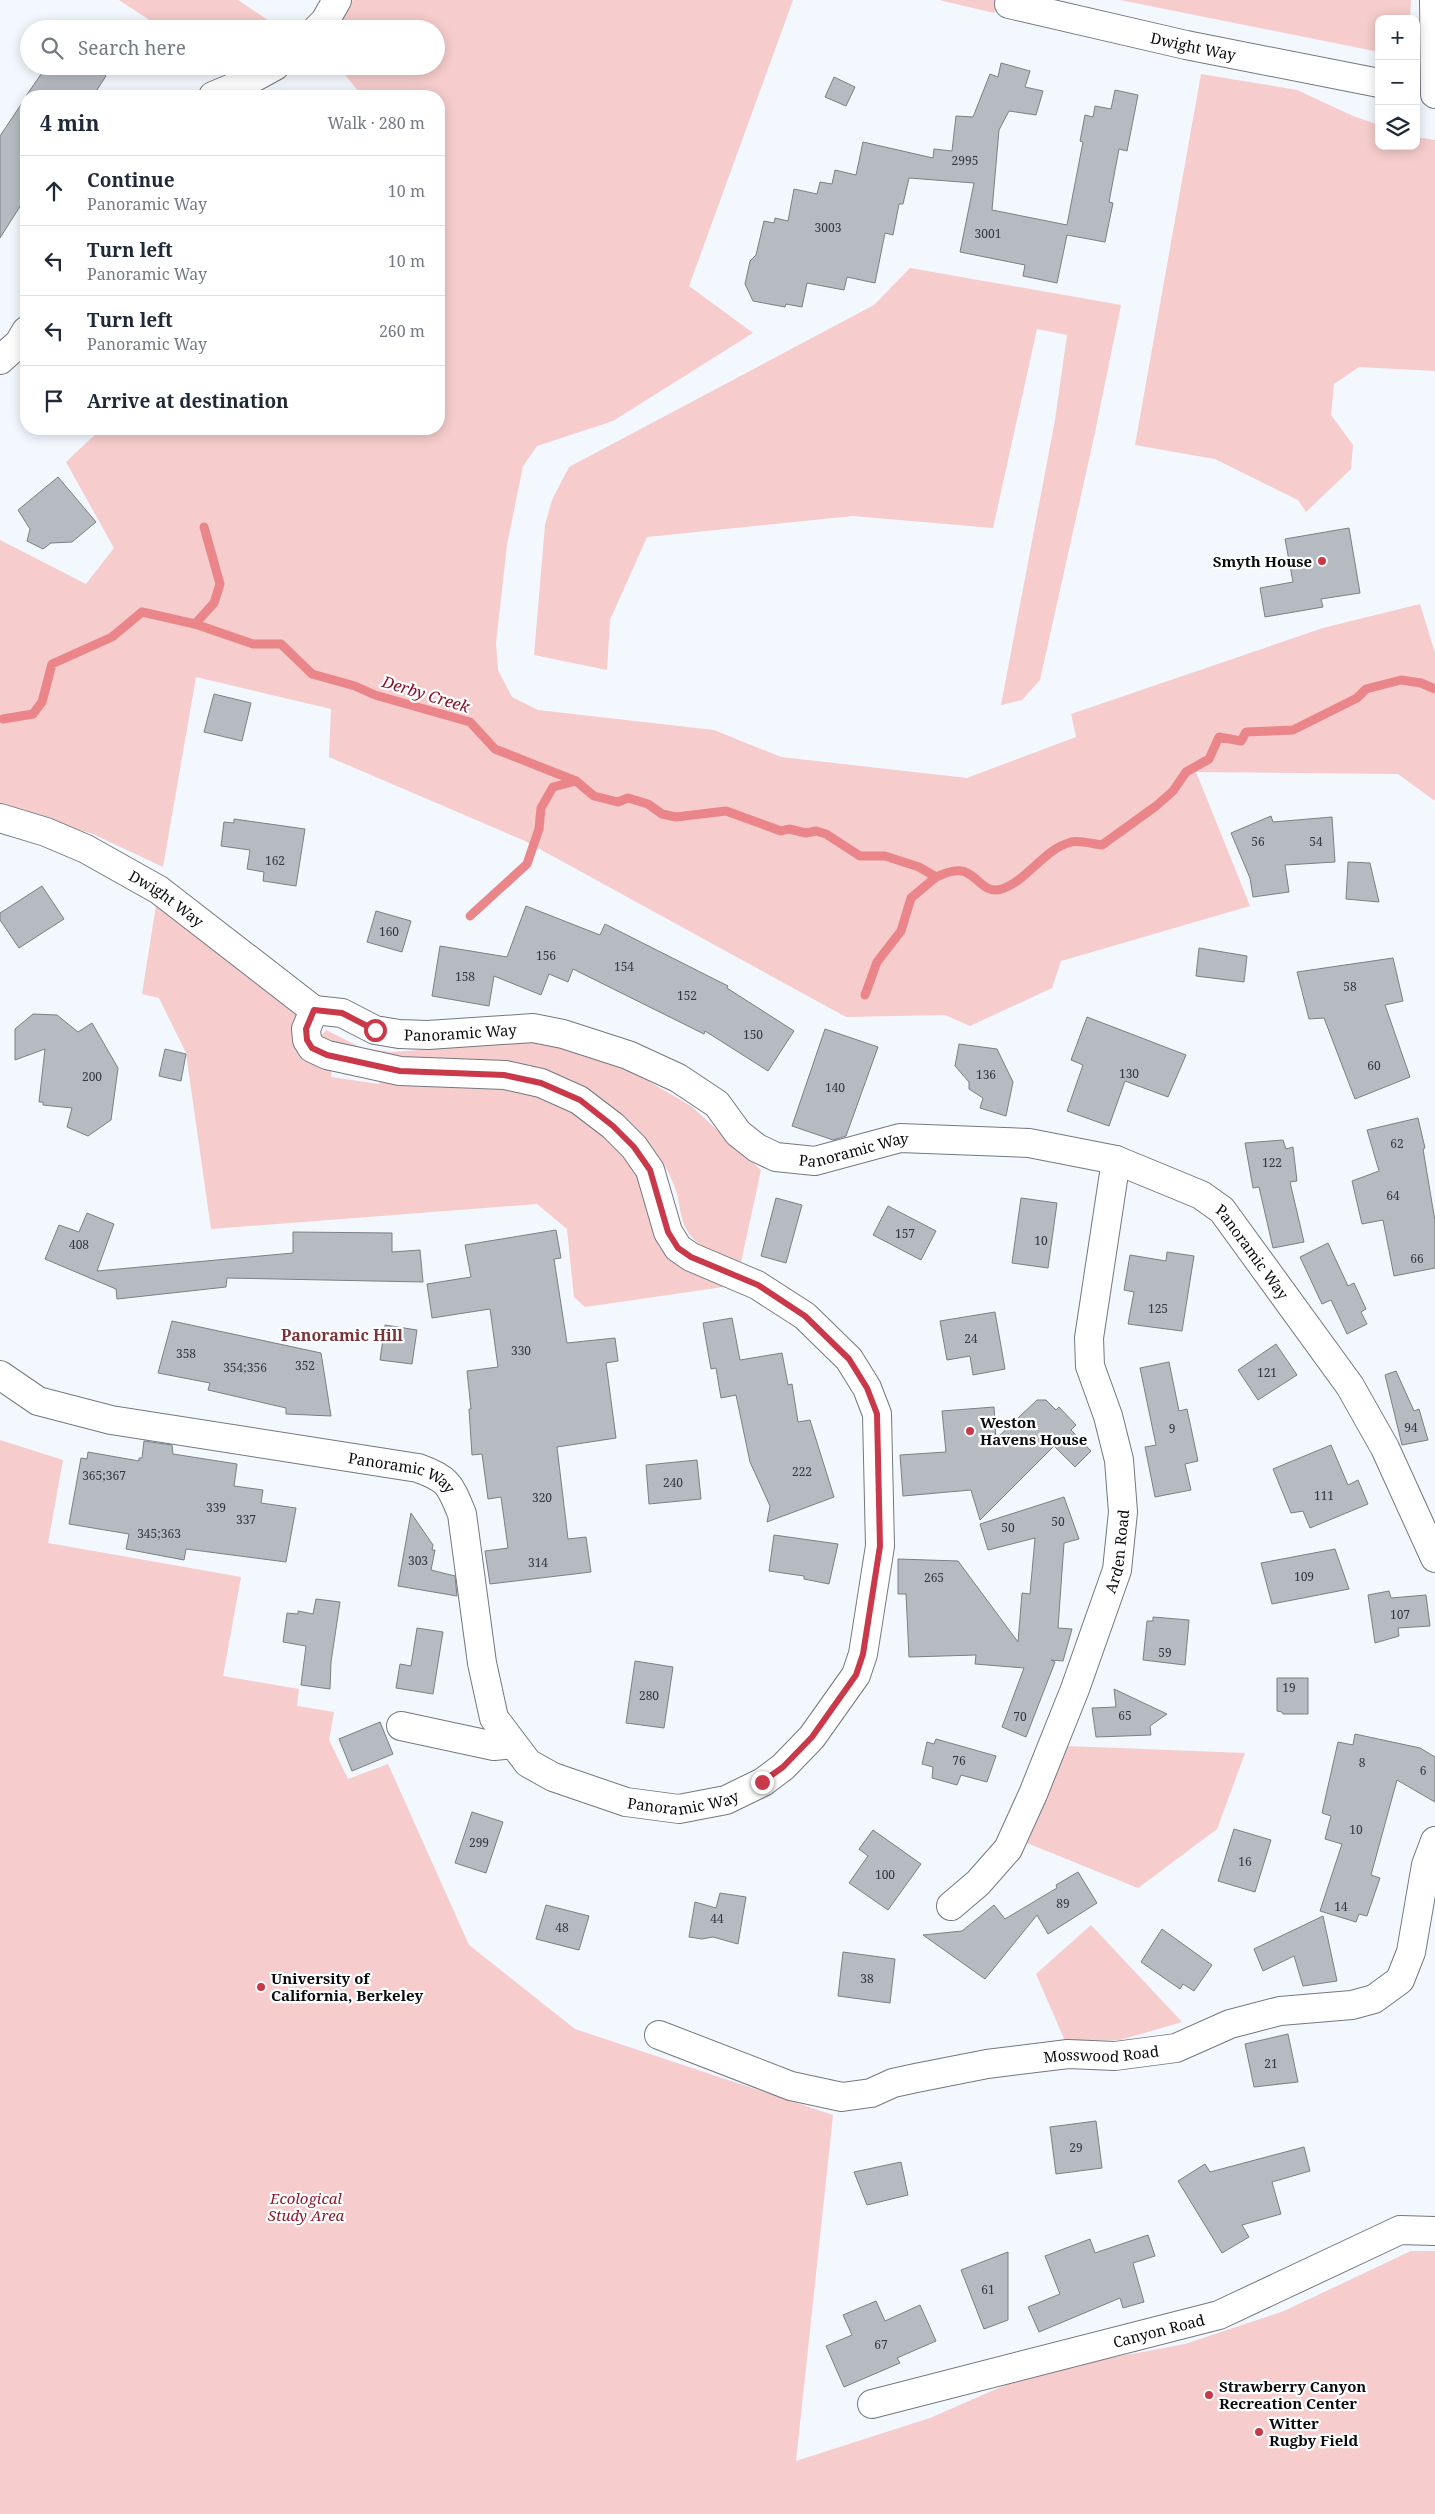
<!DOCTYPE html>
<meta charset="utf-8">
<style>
:root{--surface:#fff;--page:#f2f2f3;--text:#1f2937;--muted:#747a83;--line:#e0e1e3}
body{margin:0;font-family:"Noto Serif",serif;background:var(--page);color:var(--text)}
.controls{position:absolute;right:15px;top:15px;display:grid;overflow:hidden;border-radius:10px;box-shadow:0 2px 12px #0003}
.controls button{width:45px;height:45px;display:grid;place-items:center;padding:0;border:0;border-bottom:1px solid var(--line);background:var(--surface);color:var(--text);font:25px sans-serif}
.stop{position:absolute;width:15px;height:15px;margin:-11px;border:4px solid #c9394a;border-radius:50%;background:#fff}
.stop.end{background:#c9394a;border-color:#fff;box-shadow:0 1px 5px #0008}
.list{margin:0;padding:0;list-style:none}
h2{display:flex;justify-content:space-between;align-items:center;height:65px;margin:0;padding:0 20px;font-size:21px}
h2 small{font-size:16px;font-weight:400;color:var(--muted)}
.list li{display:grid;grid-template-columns:32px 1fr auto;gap:15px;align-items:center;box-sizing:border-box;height:70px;padding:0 20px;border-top:1px solid var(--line)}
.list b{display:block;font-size:19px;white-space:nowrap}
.list p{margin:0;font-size:16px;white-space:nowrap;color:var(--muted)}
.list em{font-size:16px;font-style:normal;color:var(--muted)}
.icon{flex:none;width:28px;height:28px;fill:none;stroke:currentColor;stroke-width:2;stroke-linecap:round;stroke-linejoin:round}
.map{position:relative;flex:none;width:1435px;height:2514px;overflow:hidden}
.search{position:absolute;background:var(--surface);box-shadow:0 2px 12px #0003;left:20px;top:20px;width:425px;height:55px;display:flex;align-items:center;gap:12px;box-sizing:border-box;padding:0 18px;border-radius:28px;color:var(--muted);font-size:19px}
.panel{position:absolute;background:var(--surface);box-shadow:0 2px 12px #0003;left:20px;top:90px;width:425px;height:345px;border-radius:20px}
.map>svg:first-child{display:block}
</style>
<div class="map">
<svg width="1435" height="2514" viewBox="0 0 1435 2514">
<rect width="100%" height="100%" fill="#f3f7fe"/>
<g fill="#f6cccc">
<path d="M119,0H238L281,29H163Z"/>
<path d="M353,0H793L689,286L753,333L613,421L537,446L523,466L507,545L496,643L498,670L512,697L538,710L714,730L781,757L967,778L1076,737L1071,714L1323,628L1420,604L1435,653V801L1398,774L1196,772L1250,906L1061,961L1052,988L970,1026L945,1015L846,1017L525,841L329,757L331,709L196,677L163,867L93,834L0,806V540L86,584L114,548L66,462L101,429H439V96H362L338,66H436V29H329Z"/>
<path d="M939,0H1003L994,13Z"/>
<path d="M1120,0H1411L1410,19H1379V52Z"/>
<path d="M220,66H252L233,75Z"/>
<path d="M1201,74L1297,90L1353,116L1379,125V146H1416V137L1435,140V371L1359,367L1334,384L1331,415L1353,445L1351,469L1306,512L1298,500L1215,459L1135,445Z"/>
<path d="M910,268L1121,305L1094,437L1040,680L1022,700L1001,705L1055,420L1067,335L1037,329L993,528L853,516L647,537L610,620L607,670L534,655L545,525L552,500L569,467L874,305Z"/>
<path d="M157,899L297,1005V1036L332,1064L331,1077L379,1084L381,1076L505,1083L588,1117L642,1174L650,1196L659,1247L682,1263L737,1285L585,1307L574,1297L567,1229L537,1204L211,1229L186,1053L159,998L142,994Z"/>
<path d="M326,1030L362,1048L392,1052L539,1041L573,1047L631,1071L691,1106L761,1170L741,1262C725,1255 701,1250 691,1236C680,1223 681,1209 677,1194C667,1158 635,1125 606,1103C536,1051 482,1066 403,1059C375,1057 349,1048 323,1039L322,1035Z"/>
<path d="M0,1440L63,1460L48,1543L241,1577L223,1676L299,1689L297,1706L334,1712L329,1740L348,1779L388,1764L469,1945L575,2029L833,2115L796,2461L930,2418L1035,2372L1185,2344L1284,2311L1411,2251H1435V2514H0Z"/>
<path d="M1067,1746L1245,1753L1217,1829L1138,1888L1027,1843Z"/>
<path d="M1091,1925L1182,2022L1120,2040L1065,2041L1036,1974Z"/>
</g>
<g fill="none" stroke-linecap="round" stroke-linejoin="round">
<g stroke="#ea8689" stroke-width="9">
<path d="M195,624L214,603L220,584L204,527"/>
<path d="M3,719L33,714L42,702L52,664L112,637L142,612L195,624L253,644H281L312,674L355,686L375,695L470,722L495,749L576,781L594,796L618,802L628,798L648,804L662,814L676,817L726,811L781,831L789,829L806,833L816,831L826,834L860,856H885L919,867L936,877C946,873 959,867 969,874C980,880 986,894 1002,889C1028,880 1044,849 1071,842C1079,840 1093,844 1102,845L1156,806L1173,791L1186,772L1209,759L1219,737L1241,741L1246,732L1293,730L1357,698L1366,689L1401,680L1421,683L1435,689"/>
<path d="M470,916L527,864L539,829L541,808L553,787L576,781"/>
<path d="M865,995L877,962L901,931L911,898L936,877"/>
</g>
</g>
<g fill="#b6bbc2" stroke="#7b7f86">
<path d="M1001,63L1030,71L1025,87L1043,91L1036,115L1009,111L999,130L992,210L1067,225L1083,142L1080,141L1085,115L1093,117L1095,106L1111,109L1115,90L1138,95L1127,151L1119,149L1109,202L1113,203L1105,242L1067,235L1057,283L1023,276L1025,265L960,252L974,183L909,178L903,204H899L893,235L885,233L875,283L847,277L844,290L807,283L802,307L786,304L785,307L753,301L745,284L750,261L756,255L764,221L774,223L775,218L788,221L794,189L817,194L820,182L832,184L835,170L856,175L863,142L933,158L934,149L952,151L956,116L973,117L990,74L998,77Z"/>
<path d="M59,66H105L101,72L106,76L93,96H26L46,67L55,73Z"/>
<path d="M834,77L855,87L846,106L825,97Z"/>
<path d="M26,97V197L0,238V136Z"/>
<path d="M58,477L96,522L72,542L51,543L43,549L27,541L30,529L18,510Z"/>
<path d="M1349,528L1360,593L1321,599L1323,607L1265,617L1260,588L1293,582L1285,539Z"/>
<path d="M214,694L251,703L242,741L204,732Z"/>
<path d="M1271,816L1273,822L1332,817L1335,862L1285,865L1289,892L1253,897L1250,878L1231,833Z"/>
<path d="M234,819L305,829L296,886L263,881L264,872L247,869L250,850L221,846L224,822L234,823Z"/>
<path d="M1348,862L1370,863L1379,902L1346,899Z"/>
<path d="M42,886L64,919L19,948L0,920V913Z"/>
<path d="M526,906L600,935L605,924L728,986L727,988L794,1031L768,1071L705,1031L704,1034L573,969L568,982L549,974L541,995L494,976L489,1006L432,996L440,946L507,957Z"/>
<path d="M376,911L411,921L402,952L367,942Z"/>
<path d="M1199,948L1247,956L1244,982L1196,976Z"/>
<path d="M1393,958L1403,1001L1385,1005L1410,1077L1355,1099L1324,1018L1309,1019L1297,972Z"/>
<path d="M33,1014L57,1015L78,1032L92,1023L118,1068L111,1120L88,1136L67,1127L72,1108L43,1105V1102H39L45,1049L15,1060V1029Z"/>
<path d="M1087,1017L1186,1055L1168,1097L1125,1081L1109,1126L1067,1111L1083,1065L1071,1060Z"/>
<path d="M825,1029L878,1047L846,1136L833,1140L792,1126Z"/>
<path d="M959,1044L997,1049L1013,1082L1006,1116L980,1108L983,1098L969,1089V1082L955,1066Z"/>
<path d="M165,1049L186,1054L181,1081L159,1076Z"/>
<path d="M1418,1118L1425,1148L1423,1149L1435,1221V1268L1394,1276L1383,1220L1362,1224L1352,1181L1379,1171L1367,1130Z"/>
<path d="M1283,1140L1286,1149L1293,1147L1297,1181L1290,1182L1304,1242L1273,1248L1259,1187L1253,1188L1245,1143Z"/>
<path d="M776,1198L802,1205L786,1263L761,1256Z"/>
<path d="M1021,1198L1057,1203L1048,1268L1012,1263Z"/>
<path d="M888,1206L936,1231L921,1260L873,1235Z"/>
<path d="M87,1213L114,1224L97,1271L293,1253V1232L392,1233V1252L420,1250L423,1282L227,1278L226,1287L117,1299L116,1289L45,1259L59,1225L79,1232Z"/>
<path d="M556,1230L561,1258L554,1259L567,1343L615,1338L618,1361L606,1363L616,1438L557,1447L568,1539L586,1537L591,1572L490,1584L485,1551L508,1548L501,1497L488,1499L482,1454L472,1455L469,1409H471L467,1371L498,1367L490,1309L432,1318L427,1284L471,1277L465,1245Z"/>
<path d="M1328,1243L1348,1286L1354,1283L1366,1309L1361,1312L1367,1324L1347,1334L1331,1300L1322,1304L1300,1257Z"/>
<path d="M1167,1252L1194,1256L1182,1331L1128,1324L1134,1292L1124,1290L1130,1255L1166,1261Z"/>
<path d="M995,1312L1005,1369L973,1375L970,1356L947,1360L940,1321Z"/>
<path d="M732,1318L740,1360L782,1353L788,1385L792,1384L798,1422L810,1420L834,1497L767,1522L770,1506L750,1462L736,1395L721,1398L716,1368L711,1369L703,1323Z"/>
<path d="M172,1321L321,1353L331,1416L286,1414V1408L208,1390L210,1383L158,1373Z"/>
<path d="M385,1325L417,1330L412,1364L380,1360Z"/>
<path d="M1276,1344L1297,1375L1258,1400L1238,1370Z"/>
<path d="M1169,1362L1179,1411L1187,1409L1198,1461L1185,1464L1191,1490L1155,1497L1145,1447L1156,1445L1140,1368Z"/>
<path d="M1396,1371L1414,1411L1419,1409L1428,1440L1402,1445L1385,1375Z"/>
<path d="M1037,1400H1046L1056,1410L1059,1407L1076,1425L1071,1430L1091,1451L1075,1467L1054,1446L980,1520L971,1490L903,1496L900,1455L946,1452L942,1411L994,1407L996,1439Z"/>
<path d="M144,1441L172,1445L173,1454L237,1464L234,1486L263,1490L261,1503L296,1508L286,1562L186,1549L184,1560L126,1549L129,1534L69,1524L81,1458L87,1459L88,1452L139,1461V1458H142Z"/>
<path d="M1331,1445L1348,1485L1358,1480L1368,1504L1310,1528L1303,1511L1291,1513L1273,1469Z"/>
<path d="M697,1460L701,1499L649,1504L646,1465Z"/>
<path d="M1064,1497L1079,1539L1064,1543L1058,1628L1072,1629L1063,1661L1051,1660L1055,1662L1026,1737L1002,1727L1024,1668L975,1664L976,1655L909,1657L906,1594H898V1559L958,1561L1018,1642L1022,1593L1030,1594L1035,1538L988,1550L980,1524Z"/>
<path d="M411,1513L433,1545L432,1550H435L431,1570L455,1576L457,1596L398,1586Z"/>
<path d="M774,1535L838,1544L829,1584L804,1579V1576L769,1571Z"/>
<path d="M1335,1549L1349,1589L1272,1604L1261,1563Z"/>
<path d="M1389,1591L1391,1598L1426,1595L1430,1626L1398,1628L1399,1636L1375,1643L1368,1595Z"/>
<path d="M316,1599L340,1602L331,1662L330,1689L301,1685L306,1646L283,1642L287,1613L298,1614V1611L313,1614Z"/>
<path d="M1153,1617L1189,1620L1185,1665L1143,1660L1147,1621H1153Z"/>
<path d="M417,1628L443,1632L433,1694L396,1688L400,1664L411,1666Z"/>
<path d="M635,1661L673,1667L664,1728L626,1723Z"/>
<path d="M1277,1678H1308V1714H1283L1282,1712L1277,1711Z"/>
<path d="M1114,1689L1167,1714L1150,1726L1151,1735L1096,1737L1092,1708L1116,1707Z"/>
<path d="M380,1722L393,1754L352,1771L339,1739Z"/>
<path d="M1355,1734L1420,1748L1435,1757V1802L1397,1780L1371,1875L1380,1878L1367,1916L1359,1914L1356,1922L1320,1911L1342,1844L1325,1839L1331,1816L1322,1813L1338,1742L1353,1745Z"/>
<path d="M936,1739L996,1756L987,1782L961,1775L957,1785L932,1778L933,1767L922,1764L927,1742L934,1744Z"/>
<path d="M472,1812L503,1822L486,1873L455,1863Z"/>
<path d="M1234,1829L1271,1840L1255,1892L1218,1881Z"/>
<path d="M873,1830L921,1864L888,1910L849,1883L868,1856L859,1849Z"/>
<path d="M1078,1872L1097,1903L1048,1934L1037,1915L985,1979L923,1935L962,1931L994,1905L1005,1919L1057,1888L1056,1885Z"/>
<path d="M720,1893L746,1897L738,1944L713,1937L702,1939L689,1937L695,1902L716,1908Z"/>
<path d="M546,1905L589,1916L579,1950L536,1939Z"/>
<path d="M1323,1916L1337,1981L1303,1986L1294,1956L1263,1971L1254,1949Z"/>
<path d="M1162,1929L1212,1965L1194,1991L1183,1984L1180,1989L1141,1962Z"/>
<path d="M843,1952L895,1959L890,2003L838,1996Z"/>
<path d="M1288,2034L1298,2082L1254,2087L1245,2044Z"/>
<path d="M1096,2121L1102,2168L1056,2174L1050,2127Z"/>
<path d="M1304,2147L1310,2171L1272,2182L1281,2214L1242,2225L1249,2237L1222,2253L1178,2181L1205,2164L1210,2172Z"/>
<path d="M901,2162L908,2195L867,2205L854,2172Z"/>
<path d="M1148,2235L1155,2256L1133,2263L1144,2302L1123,2308L1120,2298L1039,2332L1028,2307L1060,2294L1045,2256L1090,2239L1095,2253Z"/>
<path d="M1008,2252V2320L984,2329L961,2270Z"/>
<path d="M876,2301L885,2321L920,2305L936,2341L897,2358L900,2363L844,2387L826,2346L852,2335L843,2315Z"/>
</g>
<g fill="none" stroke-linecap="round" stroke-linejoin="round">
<g stroke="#73787f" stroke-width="30">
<g id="minor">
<path d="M1434,0L1435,94"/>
<path id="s1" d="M1009,4L1186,45L1379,83"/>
<path d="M317,29L325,21L337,0"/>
<path d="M213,96L246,82L275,66"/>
<path d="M0,360L19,343L26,331"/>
<path id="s2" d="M0,818L46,832L86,849L159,890L314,1010"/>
<path id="s3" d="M314,1010L342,1013L375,1030L399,1034L428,1035L533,1028L563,1034L628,1055L678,1078L717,1104L738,1133L757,1148L776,1157L815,1161L900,1138L1029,1143L1116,1160L1201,1195L1222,1210L1350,1386L1385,1448L1435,1558"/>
<path id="s4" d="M0,1375L38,1401L111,1420L418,1468C449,1479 450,1485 462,1514L482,1663L494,1718L528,1763L553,1777L626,1802L679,1809L726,1800L763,1782L783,1767L812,1737L856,1675L863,1654L880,1546L877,1414L867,1388L849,1359L805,1316L757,1285L691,1257L678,1248L668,1232L650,1170L634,1147L613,1126L579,1100L541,1083L505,1075L400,1071L327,1055L312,1048L307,1040L306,1029L314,1010"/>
<path d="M401,1726L494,1746L513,1744"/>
<path id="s5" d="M951,1906L978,1883L1008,1849L1033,1794L1075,1689L1117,1570L1123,1512L1119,1460L1108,1416L1090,1366L1089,1338L1116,1160"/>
<path id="s6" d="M659,2035L791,2086L842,2097L871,2093L893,2083L916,2078L987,2064L1068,2054L1115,2056L1176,2048L1230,2024L1280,2011L1352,2005L1374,1999L1400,1980L1411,1952L1426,1865L1435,1841"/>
<path id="s7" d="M872,2404L1219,2315L1400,2230L1435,2231"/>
</g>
</g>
<use href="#minor" stroke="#fff" stroke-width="28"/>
</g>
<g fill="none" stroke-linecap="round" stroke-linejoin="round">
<path stroke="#c9394a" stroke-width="6" d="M375,1030L342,1013L314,1010L306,1029L307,1040L312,1048L327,1055L400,1071L504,1075L541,1083L580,1100L613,1126L634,1147L650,1170L668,1232L678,1248L691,1257L758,1285L805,1316L849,1359L867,1388L877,1414L880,1546L863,1654L856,1675L812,1737L783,1767L762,1782"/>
</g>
<g fill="#c9394a" stroke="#fff" stroke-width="2">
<circle cx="1322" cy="561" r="5"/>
<circle cx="970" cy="1431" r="5"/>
<circle cx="261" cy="1987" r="5"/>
<circle cx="1209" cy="2395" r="5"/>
<circle cx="1259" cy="2432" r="5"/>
</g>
<g text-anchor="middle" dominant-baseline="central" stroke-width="4.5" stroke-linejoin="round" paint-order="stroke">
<g font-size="12" fill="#35373b">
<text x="965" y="160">2995</text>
<text x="828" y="227">3003</text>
<text x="988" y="233">3001</text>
<text x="1258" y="841">56</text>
<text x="1316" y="841">54</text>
<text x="275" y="860">162</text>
<text x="389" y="931">160</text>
<text x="546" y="955">156</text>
<text x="624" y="966">154</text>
<text x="465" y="976">158</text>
<text x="1350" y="986">58</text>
<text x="687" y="995">152</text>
<text x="753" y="1034">150</text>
<text x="1374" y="1065">60</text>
<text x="1129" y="1073">130</text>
<text x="986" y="1074">136</text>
<text x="92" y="1076">200</text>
<text x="835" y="1087">140</text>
<text x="1397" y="1143">62</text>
<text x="1272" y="1162">122</text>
<text x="1393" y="1195">64</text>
<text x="905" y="1233">157</text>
<text x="1041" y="1240">10</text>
<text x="79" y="1244">408</text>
<text x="1417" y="1258">66</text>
<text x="1158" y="1308">125</text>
<text x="971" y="1338">24</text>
<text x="521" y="1350">330</text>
<text x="186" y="1353">358</text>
<text x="305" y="1365">352</text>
<text x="245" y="1367">354;356</text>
<text x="1267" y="1372">121</text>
<text x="1411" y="1427">94</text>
<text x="1172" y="1428">9</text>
<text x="802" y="1471">222</text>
<text x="104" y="1475">365;367</text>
<text x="673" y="1482">240</text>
<text x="1324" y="1495">111</text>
<text x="542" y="1497">320</text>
<text x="216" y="1507">339</text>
<text x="246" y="1519">337</text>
<text x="1058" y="1521">50</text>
<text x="1008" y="1527">50</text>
<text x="159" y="1533">345;363</text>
<text x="418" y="1560">303</text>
<text x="538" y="1562">314</text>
<text x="1304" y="1576">109</text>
<text x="934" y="1577">265</text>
<text x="1400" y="1614">107</text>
<text x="1165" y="1652">59</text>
<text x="1289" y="1687">19</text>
<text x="649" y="1695">280</text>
<text x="1125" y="1715">65</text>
<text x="1020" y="1716">70</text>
<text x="959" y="1760">76</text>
<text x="1362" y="1762">8</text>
<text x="1423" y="1770">6</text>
<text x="1356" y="1829">10</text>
<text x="479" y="1842">299</text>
<text x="1245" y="1861">16</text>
<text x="885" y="1874">100</text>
<text x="1063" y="1903">89</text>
<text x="1341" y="1906">14</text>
<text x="717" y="1918">44</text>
<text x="562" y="1927">48</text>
<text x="867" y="1978">38</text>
<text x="1271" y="2063">21</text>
<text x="1076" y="2147">29</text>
<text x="988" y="2289">61</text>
<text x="881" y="2344">67</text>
</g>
<g font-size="15" fill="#0a0b0e" stroke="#fff">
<text stroke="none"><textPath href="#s1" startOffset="189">Dwight Way</textPath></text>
<text stroke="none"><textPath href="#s2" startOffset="186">Dwight Way</textPath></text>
<text stroke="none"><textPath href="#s3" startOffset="151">Panoramic Way</textPath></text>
<text stroke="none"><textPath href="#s3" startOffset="585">Panoramic Way</textPath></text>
<text stroke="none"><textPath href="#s3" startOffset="1020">Panoramic Way</textPath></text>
<text stroke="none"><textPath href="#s4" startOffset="418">Panoramic Way</textPath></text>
<text stroke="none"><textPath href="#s5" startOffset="399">Arden Road</textPath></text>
<text stroke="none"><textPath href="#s4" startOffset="926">Panoramic Way</textPath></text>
<text stroke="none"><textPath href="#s6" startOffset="458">Mosswood Road</textPath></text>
<text stroke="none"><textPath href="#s7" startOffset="296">Canyon Road</textPath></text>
</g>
<g font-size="15" font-weight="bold" fill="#0a0b0e" stroke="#fff" text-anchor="start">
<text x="1312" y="561" text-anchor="end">Smyth House</text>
<text x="980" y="1422">Weston<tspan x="980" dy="17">Havens House</tspan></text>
<text x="271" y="1978">University of<tspan x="271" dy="17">California, Berkeley</tspan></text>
<text x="1219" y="2386">Strawberry Canyon<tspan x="1219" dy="17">Recreation Center</tspan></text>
<text x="1269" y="2423">Witter<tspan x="1269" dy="17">Rugby Field</tspan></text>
</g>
<g font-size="15" font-style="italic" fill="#90192c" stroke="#fff">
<text x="306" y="2198">Ecological<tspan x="306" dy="17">Study Area</tspan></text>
</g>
<g font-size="16" font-style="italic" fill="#891027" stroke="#fff">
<text transform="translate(426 694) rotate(17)">Derby Creek</text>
</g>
<g font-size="16" font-weight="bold" fill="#7a3337" stroke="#fff">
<text x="342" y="1335">Panoramic Hill</text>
</g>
</g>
</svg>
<div class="controls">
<button>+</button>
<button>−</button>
<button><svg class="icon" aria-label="layers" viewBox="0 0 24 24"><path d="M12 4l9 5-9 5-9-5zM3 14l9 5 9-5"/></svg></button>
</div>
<div class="stop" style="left:375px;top:1030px"></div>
<div class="stop end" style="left:762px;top:1782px"></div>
<div class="search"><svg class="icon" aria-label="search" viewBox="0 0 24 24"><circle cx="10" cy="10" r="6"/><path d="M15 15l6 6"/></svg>Search here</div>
<section class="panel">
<h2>4 min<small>Walk · 280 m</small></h2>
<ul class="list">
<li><svg class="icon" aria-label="ahead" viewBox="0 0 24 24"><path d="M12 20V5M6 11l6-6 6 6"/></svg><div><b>Continue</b><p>Panoramic Way</p></div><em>10 m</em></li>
<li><svg class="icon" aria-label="left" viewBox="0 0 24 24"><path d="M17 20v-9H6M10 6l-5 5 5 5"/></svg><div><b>Turn left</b><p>Panoramic Way</p></div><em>10 m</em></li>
<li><svg class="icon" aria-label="left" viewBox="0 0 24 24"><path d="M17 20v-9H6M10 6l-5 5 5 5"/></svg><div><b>Turn left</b><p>Panoramic Way</p></div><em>260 m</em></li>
<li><svg class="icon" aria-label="arrive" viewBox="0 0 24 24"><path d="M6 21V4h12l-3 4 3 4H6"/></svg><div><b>Arrive at destination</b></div></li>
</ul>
</section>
</div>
